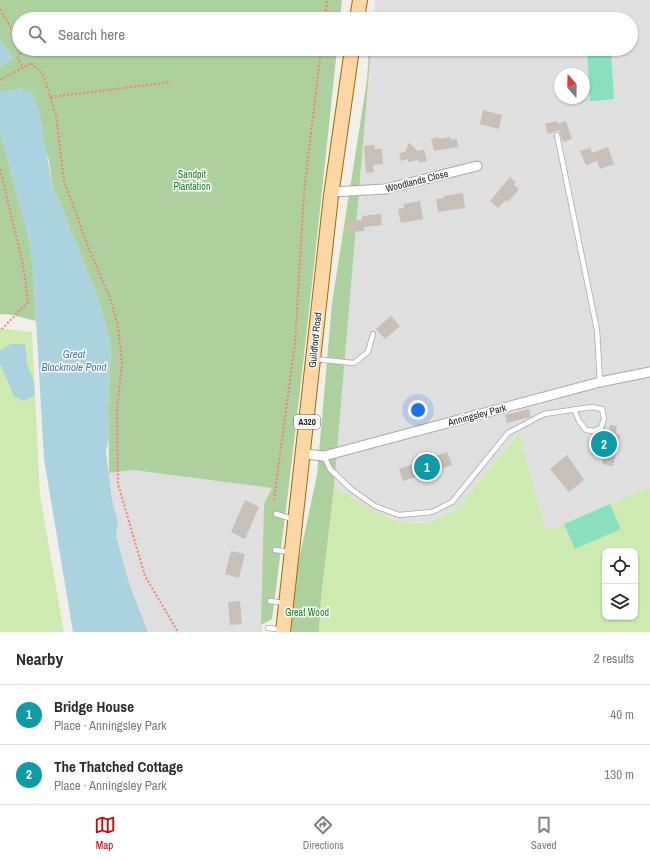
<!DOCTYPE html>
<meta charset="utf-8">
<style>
:root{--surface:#fff;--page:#f2f2f3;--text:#2b2b33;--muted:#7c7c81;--line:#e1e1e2;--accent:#d40000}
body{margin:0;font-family:"Archivo Narrow",sans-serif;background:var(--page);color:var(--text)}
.controls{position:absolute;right:12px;bottom:12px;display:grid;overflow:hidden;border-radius:8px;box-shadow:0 1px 3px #0004}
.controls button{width:36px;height:36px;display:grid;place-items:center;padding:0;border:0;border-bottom:1px solid var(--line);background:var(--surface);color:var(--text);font:20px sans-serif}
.compass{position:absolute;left:554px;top:68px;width:36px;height:36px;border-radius:50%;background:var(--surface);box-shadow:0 1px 3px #0004;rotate:340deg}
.you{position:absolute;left:418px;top:410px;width:14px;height:14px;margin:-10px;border:3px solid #fff;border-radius:50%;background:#1a73e8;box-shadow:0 0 0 6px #1a73e833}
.badge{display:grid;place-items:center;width:26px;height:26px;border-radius:50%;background:var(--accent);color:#fff;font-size:13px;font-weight:700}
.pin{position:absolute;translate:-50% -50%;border:2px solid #fff;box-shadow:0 1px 4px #0006}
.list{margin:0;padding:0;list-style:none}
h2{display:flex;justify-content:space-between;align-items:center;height:52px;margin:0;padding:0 16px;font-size:17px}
h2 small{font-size:13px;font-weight:400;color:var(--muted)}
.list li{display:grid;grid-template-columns:26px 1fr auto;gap:12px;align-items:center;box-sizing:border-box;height:60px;padding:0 16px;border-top:1px solid var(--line)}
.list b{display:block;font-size:15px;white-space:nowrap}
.list p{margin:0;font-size:13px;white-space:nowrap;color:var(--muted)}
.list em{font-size:13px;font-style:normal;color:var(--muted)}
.icon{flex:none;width:22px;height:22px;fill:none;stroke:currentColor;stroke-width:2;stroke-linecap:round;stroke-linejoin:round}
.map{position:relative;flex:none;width:650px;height:632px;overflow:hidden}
.search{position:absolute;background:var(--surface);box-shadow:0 1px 3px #0004;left:12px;right:12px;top:12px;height:44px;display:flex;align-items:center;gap:10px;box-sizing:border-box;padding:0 14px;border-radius:22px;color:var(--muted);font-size:15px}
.sheet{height:172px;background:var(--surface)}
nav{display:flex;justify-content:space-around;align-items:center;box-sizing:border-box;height:56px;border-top:1px solid var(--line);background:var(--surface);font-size:11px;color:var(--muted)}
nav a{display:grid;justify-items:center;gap:2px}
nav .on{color:var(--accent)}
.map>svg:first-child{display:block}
</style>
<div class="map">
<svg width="650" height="632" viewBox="0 0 650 632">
<rect width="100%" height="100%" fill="#f2efe9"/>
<g fill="#e0dfdf" fill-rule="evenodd">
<path d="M375,0H650V487L546,532L519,433L458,508L429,523L400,522L374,511L334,487L371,49H631V19H374ZM560,74H584V98H560Z"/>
<path d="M133,470L272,488L264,504L262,632H148L130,586L116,536L118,522L112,499L109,473Z"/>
</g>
<g fill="#cdebb0" fill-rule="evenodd">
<path d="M0,328L32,332L40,496L64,632H0Z"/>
<path d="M519,433L546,531L564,524L575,549L621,529L610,504L650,487V632H319L321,598L334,487L374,511L400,522L429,523L458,508ZM605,551H635V617H605Z"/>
</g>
<g fill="#add19e">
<path d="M0,0H342L340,19H19V49H337C317,239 297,430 272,619L261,625L264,504L272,488L133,470L109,473L108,408L111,345L97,296L52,184L49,160L22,89L0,92V66L13,59L0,39Z"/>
<path d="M369,49H371L334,487L321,598L319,632H291L297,569L317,475L332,303L367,80Z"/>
<path d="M0,132L28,234L33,268L36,321L13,315L0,314Z"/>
</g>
<g fill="#88e0be">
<path d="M611,51L614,99L590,101L587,52Z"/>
<path d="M610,504L621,529L575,549L564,524Z"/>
</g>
<g fill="#aad3df">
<path d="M0,39L14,59L0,66Z"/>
<path d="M22,89L33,93L40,115L52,184L97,296L111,345L108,408L109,435L106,452L112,499L118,522L116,536L130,586L148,632H73L44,459L33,268L28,234L0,132V92Z"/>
<path d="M11,344H25L27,364L34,382L35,395L24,401L14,396L0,364V351Z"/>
</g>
<g fill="#c7bfb8">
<path d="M483,110L502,115L499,129L480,124Z"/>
<path d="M557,121L558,124L566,121L572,139L563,142L559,130L548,134L545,124Z"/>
<path d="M439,137V139L450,137L451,140L457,139L458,147L434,151L431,139Z"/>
<path d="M409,143L418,151L424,149L427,161L419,163L418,160L408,162V159L401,161L399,153L405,152Z"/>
<path d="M374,145L375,149H382L383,164L373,165L374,172L366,173L364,146Z"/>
<path d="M608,147L614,164L600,169L597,161L586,165L580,151L590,148L592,153Z"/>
<path d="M510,177L516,182L514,185L519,189L508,202L506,200L498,208L490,201Z"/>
<path d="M463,193L465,208L438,212L436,199L444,198V196Z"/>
<path d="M420,201L423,219L401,223L398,209L404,208L403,204Z"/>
<path d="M381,214L382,225L364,227V231L348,232V221L362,220V216Z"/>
<path d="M391,316L400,326L385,339L376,329Z"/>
<path d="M529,409L531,417L507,423L505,415Z"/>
<path d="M610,425L617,426L616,434L620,435L613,466L602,464L603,456L591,455L593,440L607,442Z"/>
<path d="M447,452L452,465L403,481L399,469Z"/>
<path d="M567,455L584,480L569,492L550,469Z"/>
<path d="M245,500L259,507L245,539L231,532Z"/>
<path d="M231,551L245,554L239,578L225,574Z"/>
<path d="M240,601L242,624L230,625L228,602Z"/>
</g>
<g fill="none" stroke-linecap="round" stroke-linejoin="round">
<g stroke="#a9a9a9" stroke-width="6">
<g id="service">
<path d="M557,135L597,330L600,382"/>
<path d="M314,359L354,363L368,352L373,334"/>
<path d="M324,456L330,469L351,489L375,506L399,515L432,512L452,502L508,433L544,414L592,407L602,409L604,419L601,428L593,431L586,430L579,421L574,409"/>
<path d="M276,514L293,519"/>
<path d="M275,550L291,552"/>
<path d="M270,601L284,603"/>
<path d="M268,628L282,630"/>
</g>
</g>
<g stroke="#a9a9a9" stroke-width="11">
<g id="minor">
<path d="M332,192L385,189L477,166"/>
<path d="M304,454L324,456L600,382L650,372"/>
</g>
</g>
<g stroke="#a06b00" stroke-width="16">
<g id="primary">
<path d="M357,19L360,0"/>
<path d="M283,632L331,196L352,49"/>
</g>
</g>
<g stroke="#fa8072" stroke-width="2" stroke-dasharray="2 2" stroke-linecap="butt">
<path d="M0,9L19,42"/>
<path d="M325,19L327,0"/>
<path d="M21,49L18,58L23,68"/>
<path d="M23,49L27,55"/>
<path d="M0,80L31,63L43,74L56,115L64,181L89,249L110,298L118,326L122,364L117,410L118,484L145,576L178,632"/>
<path d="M51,97L171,82"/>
<path d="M0,169L23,264L28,302L0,331"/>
<path d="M274,500L295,343L304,192L321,49"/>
</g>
<use href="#service" stroke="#fff" stroke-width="4.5"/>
<use href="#minor" stroke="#fff" stroke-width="9"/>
<use href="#primary" stroke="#fcd6a4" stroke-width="14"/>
</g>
<g text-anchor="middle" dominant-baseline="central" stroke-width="3" stroke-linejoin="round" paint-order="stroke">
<rect fill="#fff" stroke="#646464" stroke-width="1" x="294" y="415" width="26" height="14" rx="3"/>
<g font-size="9" font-weight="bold" fill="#222">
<text x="307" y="422">A320</text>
</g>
<g font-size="10" fill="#0c8416" stroke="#fff">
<text x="192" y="174">Sandpit<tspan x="192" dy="12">Plantation</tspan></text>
<text x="307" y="612">Great Wood</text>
</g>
<g font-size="10" fill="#222" stroke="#fff">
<text transform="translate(417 181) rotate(-14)">Woodlands Close</text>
<text transform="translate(315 340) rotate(-84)">Guildford Road</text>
<text transform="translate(477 415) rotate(-15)">Anningsley Park</text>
</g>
<g font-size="11" font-style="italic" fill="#4a7aab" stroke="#fff">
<text x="74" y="354">Great<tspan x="74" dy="13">Blackmole Pond</tspan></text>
</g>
</g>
</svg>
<div class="controls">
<button><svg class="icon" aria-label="locate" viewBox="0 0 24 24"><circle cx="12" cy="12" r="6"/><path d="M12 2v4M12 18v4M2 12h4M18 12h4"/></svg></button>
<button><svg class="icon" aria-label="layers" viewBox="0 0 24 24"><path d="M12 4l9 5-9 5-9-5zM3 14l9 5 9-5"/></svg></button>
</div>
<svg class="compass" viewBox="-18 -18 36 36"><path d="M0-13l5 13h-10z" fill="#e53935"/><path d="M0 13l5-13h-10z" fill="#7c7c81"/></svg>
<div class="you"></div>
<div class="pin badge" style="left:427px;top:467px;background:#0f9aa8">1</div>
<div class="pin badge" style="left:604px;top:444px;background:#0f9aa8">2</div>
<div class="search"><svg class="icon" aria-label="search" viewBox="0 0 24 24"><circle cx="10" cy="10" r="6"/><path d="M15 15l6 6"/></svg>Search here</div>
</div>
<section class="sheet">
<h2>Nearby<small>2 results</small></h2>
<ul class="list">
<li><span class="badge" style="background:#0f9aa8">1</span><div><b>Bridge House</b><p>Place · Anningsley Park</p></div><em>40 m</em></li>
<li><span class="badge" style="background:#0f9aa8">2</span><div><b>The Thatched Cottage</b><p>Place · Anningsley Park</p></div><em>130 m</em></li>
</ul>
</section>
<nav>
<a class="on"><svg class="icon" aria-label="map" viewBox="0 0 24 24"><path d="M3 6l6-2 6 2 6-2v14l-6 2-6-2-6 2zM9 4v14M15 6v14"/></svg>Map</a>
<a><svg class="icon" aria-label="directions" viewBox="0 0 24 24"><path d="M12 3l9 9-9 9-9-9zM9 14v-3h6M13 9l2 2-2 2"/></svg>Directions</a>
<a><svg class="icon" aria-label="saved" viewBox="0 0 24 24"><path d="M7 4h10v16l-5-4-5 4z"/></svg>Saved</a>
</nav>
